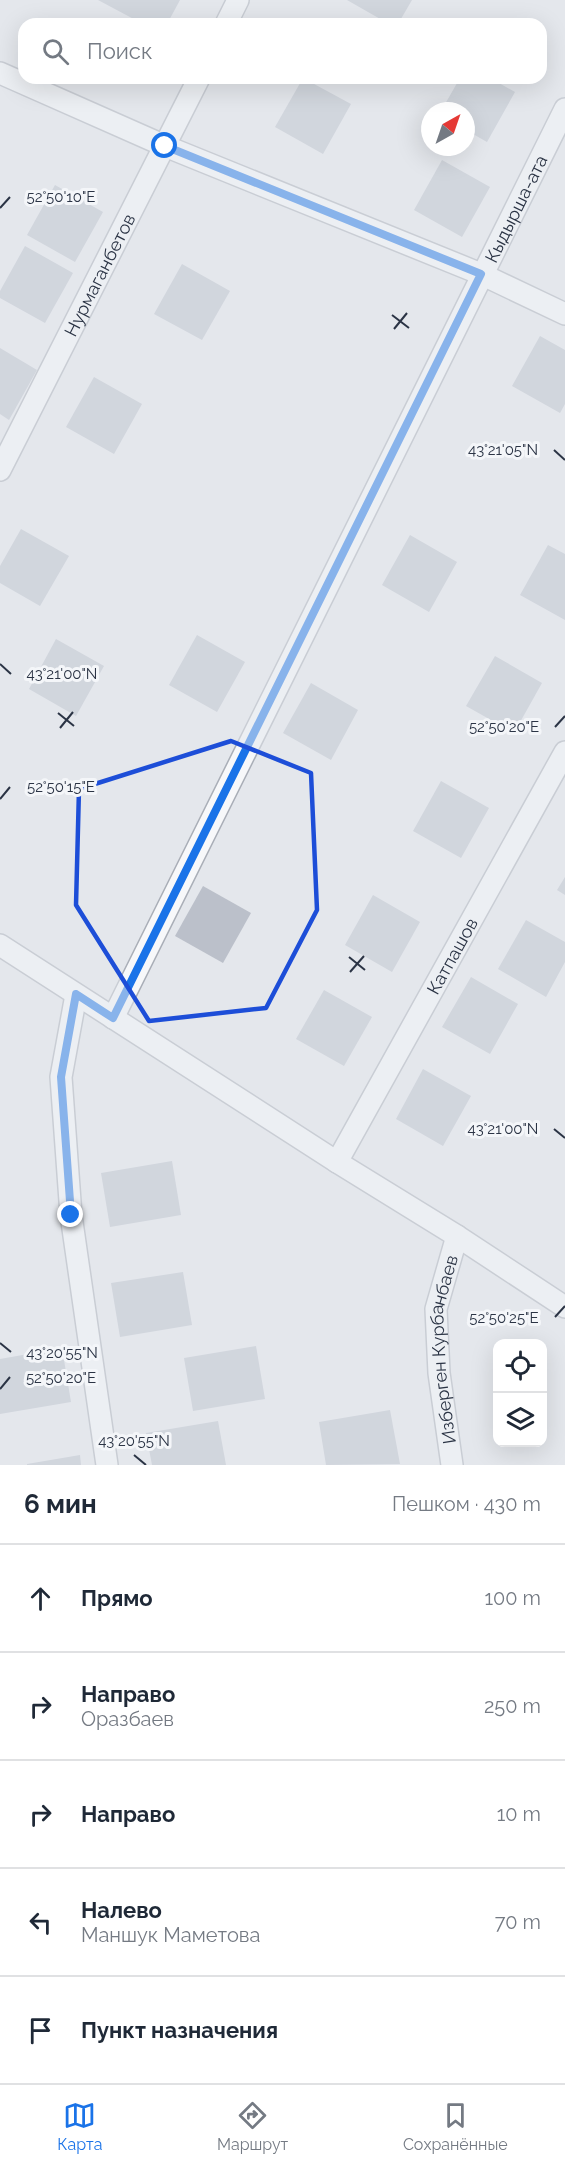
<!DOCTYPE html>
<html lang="ru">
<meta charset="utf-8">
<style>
:root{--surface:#fff;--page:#f2f2f3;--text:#1f2937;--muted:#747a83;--line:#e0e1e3;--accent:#1a73e8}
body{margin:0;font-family:Raleway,sans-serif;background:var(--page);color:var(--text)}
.controls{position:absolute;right:18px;bottom:18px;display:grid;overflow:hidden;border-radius:12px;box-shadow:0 6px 24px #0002}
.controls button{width:54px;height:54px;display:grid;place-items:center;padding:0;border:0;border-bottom:2px solid var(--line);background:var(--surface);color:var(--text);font:30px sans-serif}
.compass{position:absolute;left:421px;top:102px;width:54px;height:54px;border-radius:50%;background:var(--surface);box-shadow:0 6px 24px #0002;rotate:40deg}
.stop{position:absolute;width:18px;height:18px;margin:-14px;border:4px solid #1a73e8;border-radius:50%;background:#fff}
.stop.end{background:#1a73e8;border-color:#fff;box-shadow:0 2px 6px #0008}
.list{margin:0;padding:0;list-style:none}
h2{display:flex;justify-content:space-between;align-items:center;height:78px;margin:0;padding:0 24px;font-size:26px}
h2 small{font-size:20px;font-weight:400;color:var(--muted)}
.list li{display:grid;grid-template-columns:39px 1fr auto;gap:18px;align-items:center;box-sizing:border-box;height:108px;padding:0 24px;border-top:2px solid var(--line)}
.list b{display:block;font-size:22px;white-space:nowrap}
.list p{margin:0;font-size:20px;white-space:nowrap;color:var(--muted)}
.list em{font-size:20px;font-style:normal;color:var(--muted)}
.icon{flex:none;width:33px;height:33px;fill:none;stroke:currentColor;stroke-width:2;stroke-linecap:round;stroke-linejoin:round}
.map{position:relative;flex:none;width:565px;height:1465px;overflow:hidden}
.search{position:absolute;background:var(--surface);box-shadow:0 6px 24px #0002;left:18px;right:18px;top:18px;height:66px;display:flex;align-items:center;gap:15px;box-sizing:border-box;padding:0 21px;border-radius:18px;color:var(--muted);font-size:22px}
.sheet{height:618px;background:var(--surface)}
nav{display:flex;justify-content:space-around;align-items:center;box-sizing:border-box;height:84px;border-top:2px solid var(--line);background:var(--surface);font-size:16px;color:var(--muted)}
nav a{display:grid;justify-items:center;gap:3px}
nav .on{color:var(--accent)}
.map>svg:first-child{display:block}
</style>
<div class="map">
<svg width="565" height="1465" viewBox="0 0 565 1465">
<rect width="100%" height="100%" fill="#e4e7ec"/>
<g fill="#bbc0ca">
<path d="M98,0H180L167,24H143Z"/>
<path d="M347,0H412L398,24H389Z"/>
<path d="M303,78L351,104L323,154L275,127Z"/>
<path d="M460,78H490L515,92L487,142L466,130V111H441Z"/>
<path d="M442,160L490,187L462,237L414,210Z"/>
<path d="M55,185L103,212L75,262L27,235Z"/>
<path d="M25,246L73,273L45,323L0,298V291Z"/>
<path d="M182,264L230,291L202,340L154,314Z"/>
<path d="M540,336L565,350V404L560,413L512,386Z"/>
<path d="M0,348L37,370L9,420L0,414Z"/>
<path d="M94,377L142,404L114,454L66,427Z"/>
<path d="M21,529L69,556L40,606L0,583V566Z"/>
<path d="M410,535L457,562L429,612L382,585Z"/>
<path d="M548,545L565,554V620L520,595Z"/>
<path d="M197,635L245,662L217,712L169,685Z"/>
<path d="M56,639L104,666L76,716L29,689Z"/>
<path d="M495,656L542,683L514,733L466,706Z"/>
<path d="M311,683L358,710L331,760L283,733Z"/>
<path d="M441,781L489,808L461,858L413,831Z"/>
<path d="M565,877V895L557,890Z"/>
<path d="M203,886L251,913L223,963L175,936Z"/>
<path d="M373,895L420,922L392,972L345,945Z"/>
<path d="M526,920L565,942V962L546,997L498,969Z"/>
<path d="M471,977L518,1004L490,1054L442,1027Z"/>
<path d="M324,990L372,1017L344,1066L296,1039Z"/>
<path d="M423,1069L471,1096L443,1146L396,1119Z"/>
<path d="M172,1161L181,1215L110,1227L101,1173Z"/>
<path d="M183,1272L192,1325L120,1337L111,1283Z"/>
<path d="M256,1346L265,1399L193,1411L184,1358Z"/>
<path d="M62,1348L71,1402L0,1414V1359Z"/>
<path d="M390,1410L400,1464L326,1465L319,1422Z"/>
<path d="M218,1421L226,1465H152L146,1433Z"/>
<path d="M80,1455L81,1465H27V1464Z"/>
</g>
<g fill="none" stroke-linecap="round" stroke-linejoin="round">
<g stroke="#a9aeb7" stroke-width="24">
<g id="minor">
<path d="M226,24L238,0"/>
<path d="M0,73L165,146L481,274L565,314"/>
<path id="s1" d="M0,470L199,78"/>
<path d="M0,945L337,1162L457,1236L565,1307"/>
<path d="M76,995L61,1077L71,1215L107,1465"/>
<path id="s2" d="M113,1018L565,109"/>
<path id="s3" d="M337,1162L565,752"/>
<path id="s4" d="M452,1465L439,1373L436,1309L457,1236"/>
</g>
</g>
<use href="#minor" stroke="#f7f8fa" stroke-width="21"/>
</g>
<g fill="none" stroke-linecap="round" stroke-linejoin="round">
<path stroke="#1a73e8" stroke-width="8" d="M71,1215L61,1077L76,994L113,1018L481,274L165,146"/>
</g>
<path d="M0 0H565V1465H0ZM231,741L311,773L317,910L266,1008L149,1021L76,905L79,789Z" fill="#e4e7ec" fill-opacity=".55" fill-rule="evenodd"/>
<path fill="none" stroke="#1d4ed8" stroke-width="4.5" stroke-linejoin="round" d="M231,741L311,773L317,910L266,1008L149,1021L76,905L79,789Z"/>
<path fill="none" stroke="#2b3445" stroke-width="2" d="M0,208L10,197M392,315L409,328M394,329L407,313M554,450L565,460M0,664L11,674M58,713L74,726M555,727L565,716M60,728L73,712M0,799L10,787M349,957L365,970M350,972L364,956M554,1129L565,1138M555,1317L565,1306M0,1343L11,1352M0,1389L10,1377M134,1455L146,1465"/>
<g text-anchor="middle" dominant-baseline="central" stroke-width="6" stroke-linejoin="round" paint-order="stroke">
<g font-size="18" fill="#2b3445" stroke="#f4f6f9">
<text stroke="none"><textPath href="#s2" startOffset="904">Кыдырша-ата</textPath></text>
<text stroke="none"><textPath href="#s1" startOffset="219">Нурмаганбетов</textPath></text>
<text stroke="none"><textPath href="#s3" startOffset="236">Катпашов</textPath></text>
<text stroke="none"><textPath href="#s4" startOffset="117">Изберген Курбанбаев</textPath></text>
</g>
</g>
<g font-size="15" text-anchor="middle" fill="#2b3445" stroke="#f4f6f9" stroke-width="6" stroke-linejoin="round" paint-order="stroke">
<text x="61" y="202">52°50'10"E</text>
<text x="503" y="455">43°21'05"N</text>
<text x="62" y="679">43°21'00"N</text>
<text x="504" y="732">52°50'20"E</text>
<text x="61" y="792">52°50'15"E</text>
<text x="503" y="1134">43°21'00"N</text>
<text x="504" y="1323">52°50'25"E</text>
<text x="62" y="1358">43°20'55"N</text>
<text x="61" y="1383">52°50'20"E</text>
<text x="134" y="1446">43°20'55"N</text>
</g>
</svg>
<div class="controls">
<button><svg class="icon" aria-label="locate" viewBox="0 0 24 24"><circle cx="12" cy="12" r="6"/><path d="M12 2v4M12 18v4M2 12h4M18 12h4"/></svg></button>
<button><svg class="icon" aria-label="layers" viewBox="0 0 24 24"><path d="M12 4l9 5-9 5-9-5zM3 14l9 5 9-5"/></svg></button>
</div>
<svg class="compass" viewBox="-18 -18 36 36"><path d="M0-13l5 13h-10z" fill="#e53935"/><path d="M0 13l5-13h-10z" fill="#747a83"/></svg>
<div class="stop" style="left:165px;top:146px"></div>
<div class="stop end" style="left:71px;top:1215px"></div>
<div class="search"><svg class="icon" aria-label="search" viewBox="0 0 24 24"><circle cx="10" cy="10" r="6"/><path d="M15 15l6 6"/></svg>Поиск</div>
</div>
<section class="sheet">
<h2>6 мин<small>Пешком · 430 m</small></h2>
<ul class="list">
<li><svg class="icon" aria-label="ahead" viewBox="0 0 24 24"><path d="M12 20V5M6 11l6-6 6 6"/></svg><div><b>Прямо</b></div><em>100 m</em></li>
<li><svg class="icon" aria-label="right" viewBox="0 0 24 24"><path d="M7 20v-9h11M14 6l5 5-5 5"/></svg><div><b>Направо</b><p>Оразбаев</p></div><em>250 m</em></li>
<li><svg class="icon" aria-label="right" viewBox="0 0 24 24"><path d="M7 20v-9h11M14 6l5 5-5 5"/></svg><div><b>Направо</b></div><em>10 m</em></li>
<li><svg class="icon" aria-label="left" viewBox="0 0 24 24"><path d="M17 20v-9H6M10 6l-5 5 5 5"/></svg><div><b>Налево</b><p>Маншук Маметова</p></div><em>70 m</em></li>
<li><svg class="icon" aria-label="arrive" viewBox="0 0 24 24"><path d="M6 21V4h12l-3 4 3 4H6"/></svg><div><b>Пункт назначения</b></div></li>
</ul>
</section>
<nav>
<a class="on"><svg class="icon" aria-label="map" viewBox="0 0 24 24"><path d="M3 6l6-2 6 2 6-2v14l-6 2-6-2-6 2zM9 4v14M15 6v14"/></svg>Карта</a>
<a><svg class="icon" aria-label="directions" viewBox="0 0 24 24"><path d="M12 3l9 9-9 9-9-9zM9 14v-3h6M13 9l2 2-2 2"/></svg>Маршрут</a>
<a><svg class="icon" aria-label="saved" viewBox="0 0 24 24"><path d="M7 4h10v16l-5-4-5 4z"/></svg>Сохранённые</a>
</nav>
